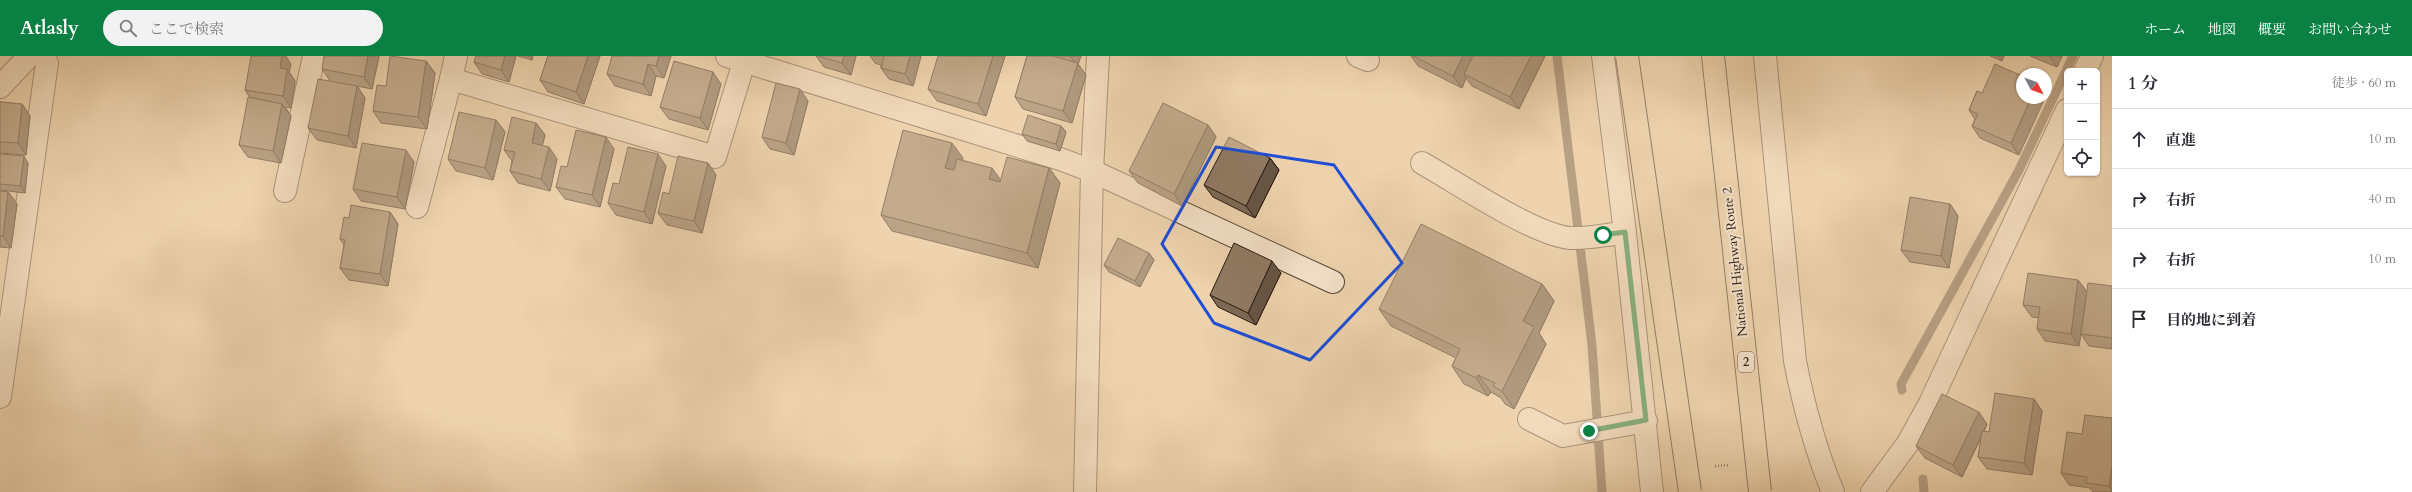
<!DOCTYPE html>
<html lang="ja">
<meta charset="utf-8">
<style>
:root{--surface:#fff;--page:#f2f2f3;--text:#2b2b33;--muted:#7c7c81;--line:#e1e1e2;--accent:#0b8043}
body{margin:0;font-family:Cardo,"Noto Serif JP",serif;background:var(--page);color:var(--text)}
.controls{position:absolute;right:12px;top:12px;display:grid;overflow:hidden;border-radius:6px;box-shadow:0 1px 3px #0004}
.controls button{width:36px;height:36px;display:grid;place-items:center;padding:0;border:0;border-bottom:1px solid var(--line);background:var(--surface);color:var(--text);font:20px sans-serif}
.compass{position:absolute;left:2016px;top:12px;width:36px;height:36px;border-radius:50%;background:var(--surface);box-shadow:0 1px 3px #0004;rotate:131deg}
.stop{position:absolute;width:12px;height:12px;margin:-9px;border:3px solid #0b8043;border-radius:50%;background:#fff}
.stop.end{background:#0b8043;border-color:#fff;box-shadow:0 1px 4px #0008}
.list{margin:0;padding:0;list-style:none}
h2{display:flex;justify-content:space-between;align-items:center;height:52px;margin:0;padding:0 16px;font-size:17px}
h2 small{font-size:13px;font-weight:400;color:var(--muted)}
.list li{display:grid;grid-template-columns:26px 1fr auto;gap:12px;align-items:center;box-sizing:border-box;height:60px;padding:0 16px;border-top:1px solid var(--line)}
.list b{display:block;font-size:15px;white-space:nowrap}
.list em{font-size:13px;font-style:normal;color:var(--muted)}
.icon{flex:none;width:22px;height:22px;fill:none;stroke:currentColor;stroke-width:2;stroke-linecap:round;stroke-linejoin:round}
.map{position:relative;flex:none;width:2112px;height:436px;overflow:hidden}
header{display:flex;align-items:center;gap:24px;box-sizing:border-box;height:56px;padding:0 20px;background:var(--accent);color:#fff}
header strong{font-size:19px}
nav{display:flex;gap:22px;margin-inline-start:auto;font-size:14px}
.search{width:280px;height:36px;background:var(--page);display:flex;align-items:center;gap:10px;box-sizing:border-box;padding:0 14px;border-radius:22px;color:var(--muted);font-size:15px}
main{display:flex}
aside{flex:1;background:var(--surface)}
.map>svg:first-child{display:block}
</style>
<header>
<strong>Atlasly</strong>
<div class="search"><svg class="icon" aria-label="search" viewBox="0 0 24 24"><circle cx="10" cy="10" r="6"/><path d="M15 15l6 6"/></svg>ここで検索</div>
<nav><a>ホーム</a><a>地図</a><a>概要</a><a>お問い合わせ</a></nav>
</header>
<main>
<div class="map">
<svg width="2112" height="436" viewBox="0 0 2112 436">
<rect width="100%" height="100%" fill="#eed3ae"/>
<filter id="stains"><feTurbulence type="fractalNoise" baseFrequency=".005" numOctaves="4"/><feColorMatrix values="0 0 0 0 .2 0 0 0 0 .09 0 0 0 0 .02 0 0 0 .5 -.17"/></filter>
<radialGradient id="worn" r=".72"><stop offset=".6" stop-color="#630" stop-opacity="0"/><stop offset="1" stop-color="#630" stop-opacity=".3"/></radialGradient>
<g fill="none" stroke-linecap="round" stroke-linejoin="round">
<g stroke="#77634f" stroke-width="9">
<path d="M1557,0L1592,289L1602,436"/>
<path d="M1902,334L1901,328L2019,114L2073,0"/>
<path d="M1923,423L1924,436"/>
</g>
<g stroke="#5b4838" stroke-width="24">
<g id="minor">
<path d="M727,0L1060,103L1092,115L1333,226"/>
<path d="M1358,0L1368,4"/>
<path d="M1603,0L1625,177L1652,436"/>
<path d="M1765,0L1795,305C1804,351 1815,393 1833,436"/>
<path d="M2085,15L2092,0"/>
<path d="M451,23L456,0"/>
<path d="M0,31L29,0"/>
<path d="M1422,107C1456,126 1535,180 1571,182C1588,183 1608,178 1625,177"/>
<path d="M285,135L314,0"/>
<path d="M417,151L451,23L715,101L744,6"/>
<path d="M0,341L47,7L44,0"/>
<path d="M1529,363L1563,380L1646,365"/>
<path d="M1085,436L1092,115L1098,0"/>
<path d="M1872,436L1908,387L1930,347L2067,54"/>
</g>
</g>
<g stroke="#2a1911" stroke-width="24">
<path id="trunk" d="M1713,0L1732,176"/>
</g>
<path stroke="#2a1911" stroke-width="2.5" stroke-dasharray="1 2" stroke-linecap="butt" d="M1715,410L1730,409"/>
<use href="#minor" stroke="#f4e2ca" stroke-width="22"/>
<use href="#trunk" stroke="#eed3ae" stroke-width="22"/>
<g stroke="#2a1911" stroke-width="24" stroke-linecap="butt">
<g id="trunk-bridge">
<path d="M1627,0L1690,436"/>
<path d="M1732,176L1760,436"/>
</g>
</g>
<use href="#trunk-bridge" stroke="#eed3ae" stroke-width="22"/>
</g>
<g fill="#7c6955" stroke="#2a1911">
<path d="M379,0L372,33L357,30L365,42L356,92L317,84L308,72L330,25L322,13Z"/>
<path d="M516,0L509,26L482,18L474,6Z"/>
<path d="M518,0H533L532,4Z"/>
<path d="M548,0H600L584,48L548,36L540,24Z"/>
<path d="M671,0L664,22L656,20L651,40L615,30L607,18Z"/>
<path d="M816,0H856L851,19L824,11Z"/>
<path d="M870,0H921L913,30L889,23L881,12V9L875,7Z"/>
<path d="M1005,0L986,60L937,45L928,33Z"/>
<path d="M1027,0H1081L1078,8L1086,19L1072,67L1023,53L1015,41Z"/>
<path d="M1411,0H1545L1519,53L1472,30L1466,22L1462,32L1418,10Z"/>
<path d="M1990,0H2004L2002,5Z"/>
<path d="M2030,0H2062L2057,11Z"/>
<path d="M426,5L435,17L427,73L381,67L373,55Z"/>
<path d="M291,8L289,16L295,25L291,52L285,51L291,60L281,107L248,101L239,89L250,42L245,34Z"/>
<path d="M721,28L708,74L669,63L660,51Z"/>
<path d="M1977,35L2019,99L1980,82L1972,70L1975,63L1969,54Z"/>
<path d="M808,45L794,99L770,93L762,81Z"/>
<path d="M0,46L22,48L30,60L26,99L0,97Z"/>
<path d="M496,64L505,76L493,124L456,115L448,103Z"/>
<path d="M536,67L545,79L542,90L557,103L550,135L518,127L510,115L512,105L504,94Z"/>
<path d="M1208,69L1216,81L1182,150L1138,127L1129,115Z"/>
<path d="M1061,70L1066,76L1060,95L1027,85L1022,78Z"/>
<path d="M614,93L600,151L565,143L556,131L567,111Z"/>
<path d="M0,98L28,107L25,137L0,134Z"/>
<path d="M963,102L962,104L1001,124L1049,112L1060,127L1038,212L892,175L881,159Z"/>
<path d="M1270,102L1279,114L1255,162L1213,141L1204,129Z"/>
<path d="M414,106L405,153L361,145L353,133Z"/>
<path d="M708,107L716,119L702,177L667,169L658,157L669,138Z"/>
<path d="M666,110L652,168L616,159L608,147L619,128Z"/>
<path d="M0,135L8,136L17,148L11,192L0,191Z"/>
<path d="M1950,148L1958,160L1949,212L1910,206L1901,194Z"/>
<path d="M390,156L398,168L388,230L349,224L340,212L344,189L340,183L349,162Z"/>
<path d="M1149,197L1154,204L1140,231L1109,216L1104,209Z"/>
<path d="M1281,217L1256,269L1218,251L1210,239Z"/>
<path d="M2078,224L2087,236L2079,290L2045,285L2037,273L2039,262L2032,261L2023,249Z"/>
<path d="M1542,228L1554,245L1539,277L1546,288L1514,353L1505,348L1501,342L1491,336L1488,340L1464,328L1452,310L1456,302L1391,270L1379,253Z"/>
<path d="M2112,230V293L2089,290L2081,278Z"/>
<path d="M2034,343L2042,355L2032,419L1987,413L1978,401L1982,380L1962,421L1925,402L1916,390L1987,368L1984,376H1989Z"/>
<path d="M2112,362V436H2093L2090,432L2069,429L2061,417L2082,378Z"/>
</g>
<g fill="#655545" stroke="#2a1911">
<path d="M282,0H286L291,8L289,16L295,25L291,52L283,40L280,12Z"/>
<path d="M368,0H379L372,33L364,21Z"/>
<path d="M505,0H516L509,26L501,14Z"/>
<path d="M529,0H533L532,4Z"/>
<path d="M588,0H600L584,48L576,36Z"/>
<path d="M659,0H671L664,22L656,10Z"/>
<path d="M844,0H856L851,19L842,7Z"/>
<path d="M910,0H921L913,30L905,18Z"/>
<path d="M993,0H1005L986,60L978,48Z"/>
<path d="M1070,0H1081L1078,8L1086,19L1072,67L1063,55L1077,10Z"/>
<path d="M1463,0H1477L1464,18L1466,22L1462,32L1453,20Z"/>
<path d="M1531,0H1545L1519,53L1510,41Z"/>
<path d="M1998,0H2004L2002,5Z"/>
<path d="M2049,0H2062L2057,11Z"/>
<path d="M426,5L435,17L427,73L418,61Z"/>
<path d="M648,8L656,20L651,40L643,28Z"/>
<path d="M713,16L721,28L708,74L700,62Z"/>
<path d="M357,30L365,42L356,92L348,80Z"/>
<path d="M800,33L808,45L794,99L786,87Z"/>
<path d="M2031,42H2045L2019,99L2011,87Z"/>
<path d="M22,48L30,60L26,99L18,87Z"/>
<path d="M282,48L291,60L281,107L273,95Z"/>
<path d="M496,64L505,76L493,124L485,112Z"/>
<path d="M536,67L545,79L540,99L532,87Z"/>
<path d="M1208,69L1216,81L1182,150L1174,138Z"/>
<path d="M1061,70L1066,76L1060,95L1056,88Z"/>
<path d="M606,81L614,93L600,151L592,139Z"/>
<path d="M952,87L963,102L956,127L945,112Z"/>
<path d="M549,91L557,103L550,135L541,123Z"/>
<path d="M406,94L414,106L405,153L397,141Z"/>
<path d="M658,98L666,110L652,168L644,156Z"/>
<path d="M24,100L28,107L25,137L20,130Z"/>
<path d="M1270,102L1279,114L1255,162L1246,150Z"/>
<path d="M708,107L716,119L702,177L694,165Z"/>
<path d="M992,112L1003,127L989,123Z"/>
<path d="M1049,112L1060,127L1038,212L1027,197Z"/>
<path d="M8,136L17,148L11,192L3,180Z"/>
<path d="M1950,148L1958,160L1949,212L1941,200Z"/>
<path d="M390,156L398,168L388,230L380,218Z"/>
<path d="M1149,197L1154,204L1140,231L1135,225Z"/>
<path d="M1272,205L1281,217L1256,269L1248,257Z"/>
<path d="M2078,224L2087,236L2079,290L2071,278Z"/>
<path d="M1542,228L1554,245L1539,277L1546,288L1514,353L1502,335L1523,265Z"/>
<path d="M1478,319L1491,336L1488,340L1476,322Z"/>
<path d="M2034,343L2042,355L2032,419L2024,407Z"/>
<path d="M1979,356L1987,368L1962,421L1953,409Z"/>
<path d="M2112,410V435L2109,430Z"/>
</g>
<g fill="#907a63" stroke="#2a1911">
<path d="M251,0H282L280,12L287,13L283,40L245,34Z"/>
<path d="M324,0H368L364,21L322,13Z"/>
<path d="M390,0L426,5L418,61L373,55L377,29L386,30Z"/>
<path d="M476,0H505L501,14L474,6Z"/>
<path d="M548,0H588L576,36L540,24Z"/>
<path d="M612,0H659L656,10L648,8L643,28L607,18Z"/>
<path d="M818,0H844L842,7Z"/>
<path d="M884,0H910L905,18L881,12Z"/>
<path d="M938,0H993L978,48L928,33Z"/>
<path d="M1027,0H1053L1078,7L1063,55L1015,41Z"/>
<path d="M1413,0H1463L1453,20Z"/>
<path d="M1473,0H1531L1510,41L1464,18Z"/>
<path d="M674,5L713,16L700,62L660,51Z"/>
<path d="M1995,8L2022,20V42H2031L2011,87L1972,70L1978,58L1969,54L1977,35L1982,37Z"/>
<path d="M318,23L357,30L348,80L308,72Z"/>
<path d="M776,27L800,33L786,87L762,81Z"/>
<path d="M248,41L282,48L273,95L239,89Z"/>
<path d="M0,46L22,48L18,87L0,86Z"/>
<path d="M1163,47L1208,69L1174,138L1129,115Z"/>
<path d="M459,56L496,64L485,112L448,103Z"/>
<path d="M1028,59L1061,70L1056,88L1022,78Z"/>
<path d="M512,61L536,67L532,87L549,91L541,123L510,115L515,96L504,94Z"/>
<path d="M576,74L606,81L592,139L556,131L561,110L567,111Z"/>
<path d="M903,74L952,87L945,112L954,114L957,103L992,112L989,123L1000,126L1007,101L1049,112L1027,197L881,159Z"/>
<path d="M1229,81L1270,102L1246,150L1204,129Z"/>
<path d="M362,87L406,94L397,141L353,133Z"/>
<path d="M628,91L658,98L644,156L608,147L613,127L619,128Z"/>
<path d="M0,98L24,100L20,130L0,128Z"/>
<path d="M678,100L708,107L694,165L658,157L663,136L669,138Z"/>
<path d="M0,135L8,136L3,180H0Z"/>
<path d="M1910,141L1950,148L1941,200L1901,194Z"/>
<path d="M351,149L390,156L380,218L340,212L345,184L340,183L344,161L349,162Z"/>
<path d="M1421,168L1542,228L1523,265L1534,271L1502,335L1493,330L1495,327L1478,319L1476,322L1452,310L1460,293L1379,253Z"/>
<path d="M1118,182L1149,197L1135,225L1104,209Z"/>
<path d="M1234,187L1272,205L1248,257L1210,239Z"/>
<path d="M2028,217L2078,224L2071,278L2037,273L2040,251L2023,249Z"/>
<path d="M2088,227L2112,230V282L2081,278Z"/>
<path d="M1995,337L2034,343L2024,407L1978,401L1982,375L1989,376Z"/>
<path d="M1942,338L1979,356L1953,409L1916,390Z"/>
<path d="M2085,359L2112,362V410L2109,430L2086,427L2087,421L2061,417L2067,376L2082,378Z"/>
</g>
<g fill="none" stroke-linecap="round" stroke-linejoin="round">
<path stroke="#0b8043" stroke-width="5" d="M1589,375L1646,364L1625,176L1603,179"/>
</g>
<path d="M0 0H2112V436H0ZM1216,91L1334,109L1402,207L1310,304L1214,267L1162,188Z" fill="#eed3ae" fill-opacity=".55" fill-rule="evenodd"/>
<path fill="none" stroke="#1d4ed8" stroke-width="3" stroke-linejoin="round" d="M1216,91L1334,109L1402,207L1310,304L1214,267L1162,188Z"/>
<g text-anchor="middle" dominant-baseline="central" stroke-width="4" stroke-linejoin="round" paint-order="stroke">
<rect fill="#f4e2ca" stroke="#675548" stroke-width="1" x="1738" y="296" width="16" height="20" rx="3"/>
<g font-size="12" font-weight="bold" fill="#2a1911">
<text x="1746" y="306">2</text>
</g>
<g font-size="13" fill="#2a1911" stroke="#f4e2ca">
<text transform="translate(1735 206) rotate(-96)">National Highway Route 2</text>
</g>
</g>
<rect width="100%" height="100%" filter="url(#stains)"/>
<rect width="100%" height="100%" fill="url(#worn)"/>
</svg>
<div class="controls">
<button>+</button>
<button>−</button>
<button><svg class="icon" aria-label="locate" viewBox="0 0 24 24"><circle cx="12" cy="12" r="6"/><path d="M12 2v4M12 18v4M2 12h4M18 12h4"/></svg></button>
</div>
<svg class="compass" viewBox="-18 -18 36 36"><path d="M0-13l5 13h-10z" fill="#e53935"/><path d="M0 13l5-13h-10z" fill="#7c7c81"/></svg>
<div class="stop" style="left:1603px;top:179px"></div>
<div class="stop end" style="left:1589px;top:375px"></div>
</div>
<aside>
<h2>1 分<small>徒歩 · 60 m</small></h2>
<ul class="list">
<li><svg class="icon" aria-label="ahead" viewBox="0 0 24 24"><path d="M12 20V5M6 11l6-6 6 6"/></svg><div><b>直進</b></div><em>10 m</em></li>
<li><svg class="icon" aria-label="right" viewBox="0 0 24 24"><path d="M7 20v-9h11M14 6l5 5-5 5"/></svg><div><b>右折</b></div><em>40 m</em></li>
<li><svg class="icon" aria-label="right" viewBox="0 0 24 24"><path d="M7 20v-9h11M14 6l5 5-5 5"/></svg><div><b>右折</b></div><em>10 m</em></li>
<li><svg class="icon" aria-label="arrive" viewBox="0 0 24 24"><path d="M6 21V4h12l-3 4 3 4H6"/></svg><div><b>目的地に到着</b></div></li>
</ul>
</aside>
</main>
